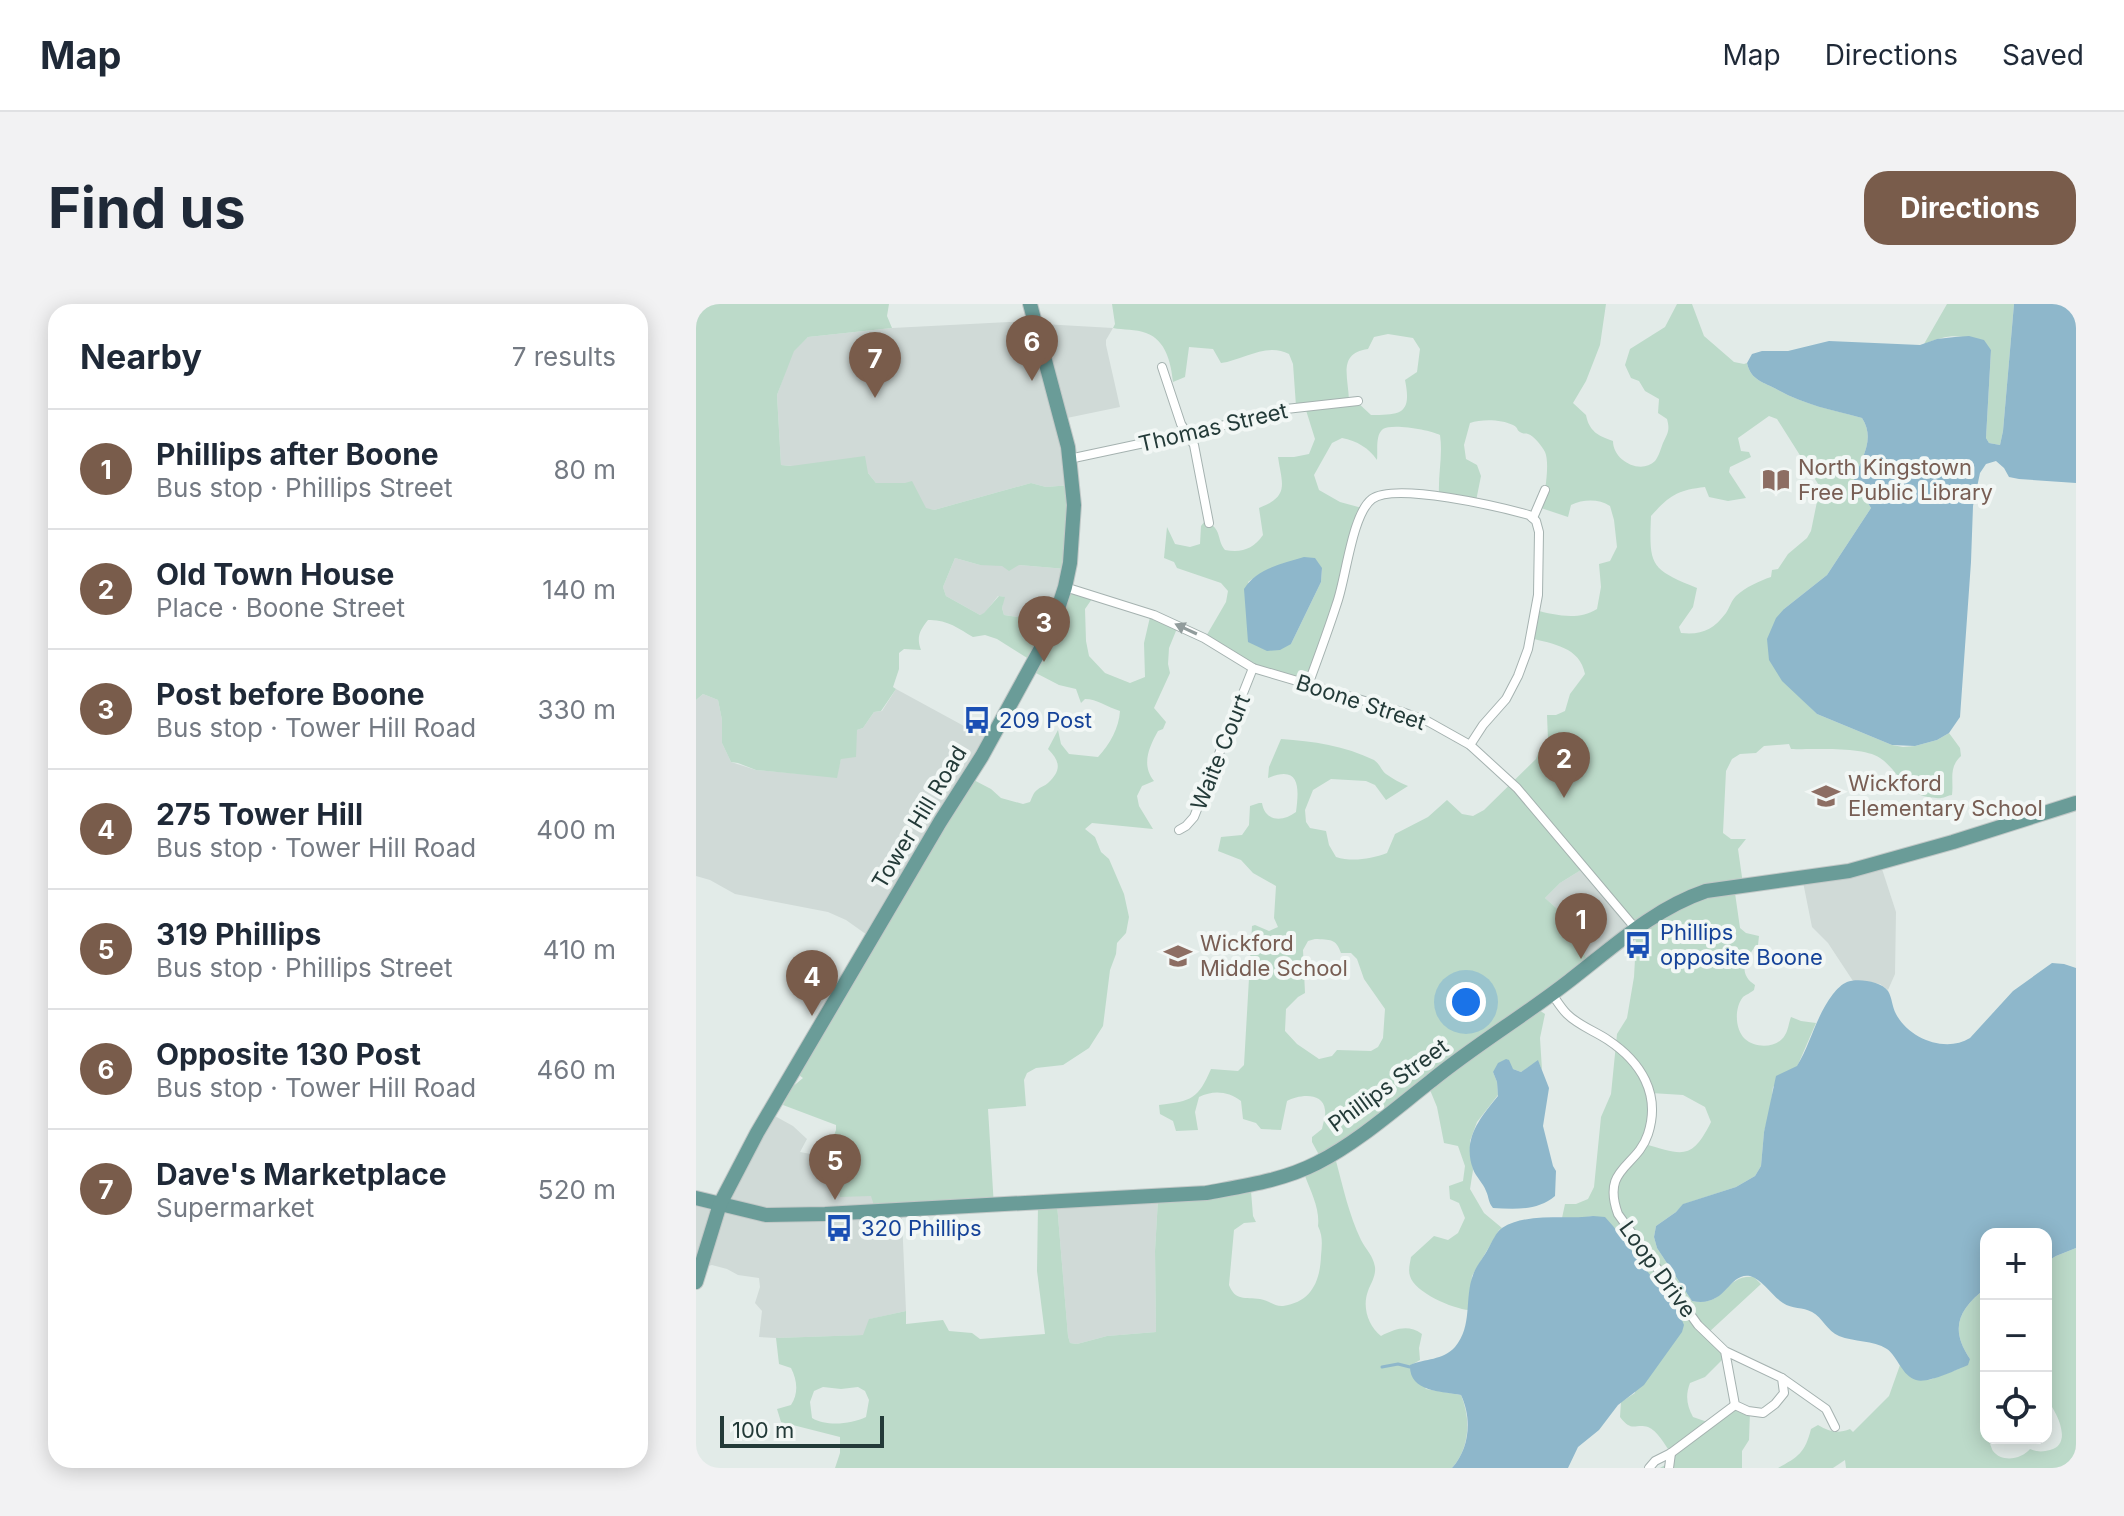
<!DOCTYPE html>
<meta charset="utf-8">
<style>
:root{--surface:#fff;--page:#f2f2f3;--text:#1f2937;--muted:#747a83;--line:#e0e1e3;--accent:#795c4b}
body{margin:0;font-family:Inter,sans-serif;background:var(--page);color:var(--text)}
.controls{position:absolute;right:24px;bottom:24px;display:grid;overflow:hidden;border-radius:16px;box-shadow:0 4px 20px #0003}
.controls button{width:72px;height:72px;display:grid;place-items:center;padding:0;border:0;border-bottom:2px solid var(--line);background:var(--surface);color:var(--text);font:40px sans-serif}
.scale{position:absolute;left:24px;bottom:20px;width:164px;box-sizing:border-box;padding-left:8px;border:4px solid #233a38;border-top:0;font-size:22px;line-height:28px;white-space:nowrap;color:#233a38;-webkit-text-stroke:6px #f2f7f5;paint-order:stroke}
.you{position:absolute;left:770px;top:698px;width:28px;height:28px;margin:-20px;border:6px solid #fff;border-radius:50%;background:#1a73e8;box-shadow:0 0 0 12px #1a73e833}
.badge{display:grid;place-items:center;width:52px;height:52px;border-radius:50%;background:var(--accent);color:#fff;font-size:26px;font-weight:700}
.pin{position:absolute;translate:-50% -66px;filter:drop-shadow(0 2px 4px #0008)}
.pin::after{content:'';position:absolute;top:42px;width:28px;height:24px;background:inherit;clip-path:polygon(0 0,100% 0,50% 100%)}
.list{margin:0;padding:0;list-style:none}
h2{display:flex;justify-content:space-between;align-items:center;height:104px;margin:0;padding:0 32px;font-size:34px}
h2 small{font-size:26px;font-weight:400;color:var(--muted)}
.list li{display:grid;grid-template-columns:52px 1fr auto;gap:24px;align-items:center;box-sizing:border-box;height:120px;padding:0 32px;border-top:2px solid var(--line)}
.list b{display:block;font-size:30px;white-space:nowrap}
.list p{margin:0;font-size:26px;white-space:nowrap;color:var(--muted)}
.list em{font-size:26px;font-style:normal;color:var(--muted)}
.icon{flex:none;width:44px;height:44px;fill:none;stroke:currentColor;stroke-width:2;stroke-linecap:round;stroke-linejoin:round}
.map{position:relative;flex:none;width:1380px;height:1164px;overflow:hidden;border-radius:24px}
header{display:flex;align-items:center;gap:48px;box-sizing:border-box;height:112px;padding:0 40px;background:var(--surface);border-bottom:2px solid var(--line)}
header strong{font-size:38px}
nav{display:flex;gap:44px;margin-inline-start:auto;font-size:28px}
.intro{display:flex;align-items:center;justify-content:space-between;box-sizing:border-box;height:192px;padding:0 48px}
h1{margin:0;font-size:56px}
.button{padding:20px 36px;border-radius:24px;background:var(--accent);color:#fff;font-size:28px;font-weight:700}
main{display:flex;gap:48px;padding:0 48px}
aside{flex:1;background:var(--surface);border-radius:24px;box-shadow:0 4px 20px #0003}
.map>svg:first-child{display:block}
</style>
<header>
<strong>Map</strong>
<nav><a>Map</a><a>Directions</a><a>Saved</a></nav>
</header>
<div class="intro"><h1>Find us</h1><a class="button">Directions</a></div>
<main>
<aside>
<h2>Nearby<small>7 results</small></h2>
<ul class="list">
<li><span class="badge">1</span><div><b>Phillips after Boone</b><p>Bus stop · Phillips Street</p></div><em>80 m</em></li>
<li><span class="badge">2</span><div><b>Old Town House</b><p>Place · Boone Street</p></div><em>140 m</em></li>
<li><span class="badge">3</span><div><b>Post before Boone</b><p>Bus stop · Tower Hill Road</p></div><em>330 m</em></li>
<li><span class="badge">4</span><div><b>275 Tower Hill</b><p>Bus stop · Tower Hill Road</p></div><em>400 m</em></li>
<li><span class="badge">5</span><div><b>319 Phillips</b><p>Bus stop · Phillips Street</p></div><em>410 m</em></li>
<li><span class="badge">6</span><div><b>Opposite 130 Post</b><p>Bus stop · Tower Hill Road</p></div><em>460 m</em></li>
<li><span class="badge">7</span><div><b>Dave's Marketplace</b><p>Supermarket</p></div><em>520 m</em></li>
</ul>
</aside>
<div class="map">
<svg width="1380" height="1164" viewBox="0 0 1380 1164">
<rect width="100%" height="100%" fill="#e2ebe8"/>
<g fill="#d0dad7">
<path d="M313,18L417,24L410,36V41L424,103L366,115L375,181L350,183L335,179L238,206L230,205L209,179H180L172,169L85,161L81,91L97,47L112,33L196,24Z"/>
<path d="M259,254L284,261H323L370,265L353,327L329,314L308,311L306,304L308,293L302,292L288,310L284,311L250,292L247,283Z"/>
<path d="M200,385L290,434L174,633L150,616L132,608L39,590L14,576L0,572V396L7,390L22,396L26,416V439L35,458L60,466L140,473L145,455L161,426L167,424L178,408L186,407Z"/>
<path d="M1186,565L1200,608L1199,670L1192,686L1184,680L1157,677L1132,639L1116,623L1106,573Z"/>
<path d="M885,566L939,624L892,657L867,610L849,594L864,579Z"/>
<path d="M77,811L97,822L111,835L104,848L115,850L133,842L136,837L148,860V871L210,909L206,914L210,1007L174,1015L168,1031L80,1034L63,1033L66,1007L59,999L64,983L63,974L42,971L31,965L16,961L4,964L0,973V902L17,906Z"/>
<path d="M462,895L459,947L460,1028L411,1032L381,1040L374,1039L372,1032L361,900Z"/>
</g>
<g fill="#bcdac9" fill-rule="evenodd">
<path d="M0,0H193L191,12L196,24L112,33L98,47L81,91L85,161L95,162L169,152L172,169L180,179H209L216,177L230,204L238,206L335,179L350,183L375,181L370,265L323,261L313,267L306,262L284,261L259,254L247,283L250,292L284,311L288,309L303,292L309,293L306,304L308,311L329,314L353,327L369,284L398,292L389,305L390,337L393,352L409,369L434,379L449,373L448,339L454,313L482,322L473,344L472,360L474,369L458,404L470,418L467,425L462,427C453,443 445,461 458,477L446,482L441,492L443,502L457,525L396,519L389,525L399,533L405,548L413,555L428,590L433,613L430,629L421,639L420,650L414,666L407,722L393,744L367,761L340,764L331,769L328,776L330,802L292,805L298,903L180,908L175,892L144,893L140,862L142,861V848L136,837L140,826V821L87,801L95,784L107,774L97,767L272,473L295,485L305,494L327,500L334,498C336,494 337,489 341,486C344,483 349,482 352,479C366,466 364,457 352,445L362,426L365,440L373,450L402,453C414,440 423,424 424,407C411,403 401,395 389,395L385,399L380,385L363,381L336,367V357L301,335L289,331L277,333C262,324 250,315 232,316C224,326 220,333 225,346L208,345L203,349V365L197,383L200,385L185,407L178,408L167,424L161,426L160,453L145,455L141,474L60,466L42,459L35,458L26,439V416L22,396L7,390L0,396Z"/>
<path d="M416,0H910L904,41L890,77L877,99L890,111C893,127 902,132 917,137C917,157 945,171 959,157C963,152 965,144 967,139C972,129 974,126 971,115L962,109L963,95L949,87L943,77L935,74L929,61L934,45L969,23L981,0H996L1008,32L1038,58L1048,60L1051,59C1055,77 1068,78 1082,86C1109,101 1137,106 1166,114C1180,136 1165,154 1158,176L1175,204L1131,271L1088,305L1105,394L1121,410L1196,441L1207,443L1219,442L1241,436L1253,429L1264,444L1265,452C1252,464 1258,476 1256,491C1252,491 1249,494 1245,494C1244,495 1233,493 1232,493C1208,489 1202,466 1184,454C1166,442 1117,446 1095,445L1093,440L1068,442L1060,449L1044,450L1036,455L1030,467L1027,529L1035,535H1050L1042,545L1047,580L1038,582L1044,624L1050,629L1063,632L1062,641H1060C1051,654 1040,668 1059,681L1058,686C1056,688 1048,692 1047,693C1038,704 1039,726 1049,735C1060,745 1082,744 1089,731C1092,727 1093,718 1095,713L1105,717L1120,719L1101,763L1092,768L1077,783L1074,807L1068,828L1065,862L1059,872L1040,883L988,900L980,908L960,922L958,933L961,944L996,997C1031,1004 1027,970 1058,973L1065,980L1012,1029L1030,1052L1009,1073L994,1079C989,1092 991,1102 997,1113L1020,1121L1040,1102L1054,1108L1053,1136L1046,1147V1164H964L971,1160L974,1148C969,1141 961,1126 952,1123C939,1119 936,1129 924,1113L925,1098L939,1089L897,912L879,915L866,914L869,900H880L892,895L898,883L905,813L915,790L921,730L931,714L938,673L940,637L935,628L939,624L885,566L864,579L849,594L867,610L892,657L843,706L849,710L844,734L846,766L842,757L825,768L817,765L797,768L801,778L802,791L781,818L774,837L777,866L774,885L788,909L806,924L803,926L776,972L773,1006C757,1005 718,988 714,972C712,966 714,959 715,953L738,932L752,936L762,929L769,914L763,899L754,895L753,882L767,877L769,862L762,842L748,839L741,803L734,786L640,857C647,883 653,911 665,936C670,946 677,951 679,963C680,972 675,979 672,987C666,1003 672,1022 685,1032C699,1025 712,1020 726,1030L723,1044L724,1056L715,1061L730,1085L765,1091C775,1115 774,1144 756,1164H139L144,1149V1133L85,1118L81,1105L95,1101C103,1089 101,1076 95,1064L83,1060L80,1034L167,1031L173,1015L210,1007V1020L247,1016L253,1027L276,1029L284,1035L349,1030L341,967L342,901L361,900L372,1032L374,1039L381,1040L411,1032L460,1028L459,947L462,895L555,887L557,912L560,918L548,919L538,926L533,981C539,997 549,993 564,995C572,996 579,1003 587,1002C615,998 624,978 625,952C626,941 627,932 622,922C624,905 615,888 609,872L629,862L616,838V833L626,825C627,820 630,811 629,806C627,787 602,791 591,797L585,826L565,825L560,819L547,815L545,797C532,787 517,786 503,793L499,808L502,826L480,827L477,817L464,810L463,801C496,797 502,795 515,765L542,767L548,761L556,622L559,621L573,627L582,623L578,614L580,582L557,569L545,556L522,547L525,533L546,531L553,521L554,502L563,499H566C569,518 587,518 600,508C603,485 605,460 572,474L573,463L585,435C617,437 649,442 678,456C684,460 685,466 690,470C697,475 704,479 712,482L690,496L679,481L670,477L635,475L617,486L609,506L610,518L614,524L630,527L633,541L640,553C656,558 675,555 691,549L699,530L732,513L751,496L766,510L777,512L788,506L840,455L844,444L852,436L851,411H860L869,407L874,390L889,370C884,343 857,340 834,334L839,306C859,311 882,317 901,305L905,283L903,260L914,257L921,243L918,216L914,202C903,195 888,195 875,201L872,213L845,204C849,191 854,159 849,148C846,142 838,132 832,130C830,129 828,130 826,129C819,126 824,125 817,121C805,115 785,115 774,119L768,141L770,155L781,161L785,172L780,197L743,191C742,170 747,151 744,131C735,126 696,119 687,125C679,131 682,147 681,156C673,144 661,137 646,134L636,139L618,171L623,186L644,198L666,204L613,378L557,363L509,334L530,298L532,287L525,279L481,264L478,258L468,254L471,223L479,240L494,243L504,240L505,222L509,217C527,225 520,235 529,246C546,249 557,245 567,231L563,204C594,192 586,180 582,153H598L613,150L619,135L609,103L600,102L597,60L593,50C571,38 547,56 525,59L517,45L493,43L489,73L477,78C475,59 470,36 450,29C440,25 427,26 417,24L419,20ZM692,30L717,34L724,45L721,68L709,76C716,110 705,111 675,111L660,97L653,96C652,72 642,49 672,45L678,33ZM1073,112L1081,115L1124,183L1115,227L1111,234L1092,250L1082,265L1076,266L1075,273C1063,277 1050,283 1040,292C1035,297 1034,303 1030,309C1017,326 1006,331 985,329L983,323L997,303L1001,284C954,265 953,262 955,212C973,192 981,186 1009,183L1013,193L1032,197L1050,194L1033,168L1034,163L1055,153L1053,148L1045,147L1042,134ZM626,264L625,278L595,340L552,278L562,271ZM619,635C634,636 640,634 645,649H655L661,655L668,675L689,705L687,734L682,743L675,747L641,746L636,752L623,755L601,740L589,727L590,705L602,693L609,689L607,646L612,637ZM955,789L987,791L1009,803L1015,818C995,858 986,850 948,840ZM127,1083L145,1085L162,1083L169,1087L173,1096L170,1113C155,1120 131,1123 116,1114L114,1098L118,1087Z"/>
<path d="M1251,0H1318L1307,127L1304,141L1293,139L1290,134L1295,46C1269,30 1258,28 1228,40Z"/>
<path d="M1380,944V1164H1150L1149,1156L1137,1164H1082C1102,1153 1109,1149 1115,1125L1122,1121C1134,1128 1142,1130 1154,1125L1157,1128L1193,1092L1204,1061L1233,1076L1262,1065L1274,1055C1253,1024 1263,1005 1290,984V1134H1292C1293,1136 1296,1146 1297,1147C1306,1159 1326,1155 1334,1145C1341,1148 1347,1148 1354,1146C1378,1140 1360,1106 1350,1095V958L1360,952Z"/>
</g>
<g fill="#8eb7cb">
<path d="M1318,0H1380V179L1323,175L1313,173L1308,164L1300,157L1290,160L1284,169L1277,202L1275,258L1264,413L1253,429L1241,436L1219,442L1196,441L1121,410L1086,377L1073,356L1071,335L1080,314L1088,305L1131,271L1175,204L1158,176C1165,154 1180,136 1166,114C1136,106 1109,101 1082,86C1068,78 1055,77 1051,59L1056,50L1066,47H1092L1133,37L1224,41L1241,35L1259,33L1273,32L1288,36L1295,46L1290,134L1293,139L1304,141L1307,127Z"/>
<path d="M608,253L619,254L626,264L625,278L595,340L584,346L571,347L552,338L548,285C561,264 586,260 608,253Z"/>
<path d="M1356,659L1368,660L1380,664V944L1360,952L1350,958V930H1290V984C1263,1005 1253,1024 1274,1055L1272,1061C1260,1066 1231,1080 1220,1076C1206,1072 1202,1053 1191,1045C1177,1036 1158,1038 1143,1032C1131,1027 1127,1014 1116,1008C1107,1003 1096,1005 1087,999C1076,992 1066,975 1054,972C1032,968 1031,1004 996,997L961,944L958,933L960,922L980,908L987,900L1040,883L1059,872L1065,862L1068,828L1080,772L1101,762C1115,739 1120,712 1137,690C1141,685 1146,680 1151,678C1161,674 1185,677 1192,687C1196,693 1196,703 1200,710C1213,735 1250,749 1274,734L1317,687Z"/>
<path d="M810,755L813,756L817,765L825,768L842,756L853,784L847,822L857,862L860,867L859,892C842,907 818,905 797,904C792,898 793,893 790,887C787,879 780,873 777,865C766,835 784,814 802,792L801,778L797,768L802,759Z"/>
<path d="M897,912L909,913L917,922L983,1009L988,1021L986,1028L948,1081L922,1101L903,1126L882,1143L872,1164H756C774,1144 776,1114 765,1091C744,1087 713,1088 714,1061C730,1054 746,1057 759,1043C777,1022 768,995 777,971C780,962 788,953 792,945C796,938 800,928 806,924C831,908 869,916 897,912Z"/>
</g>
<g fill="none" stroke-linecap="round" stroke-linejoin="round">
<path stroke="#8eb7cb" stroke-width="3" d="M686,1063L702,1060L714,1063"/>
<g stroke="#a5b2b0" stroke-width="10">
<g id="minor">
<path d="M466,63L485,120L498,141L513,219"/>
<path d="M373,155L509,126L590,105L662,97"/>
<path d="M837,214L849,186"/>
<path d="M369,283L458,311L508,334L557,364L706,408L733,418L774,441L821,484L940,625"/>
<path d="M612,381C622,354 632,327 641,299C650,274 656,210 676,195C699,178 805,203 833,211L840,217L843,228L842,291L832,345L822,372L810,395L787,421L774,441"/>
<path d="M483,526L490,522L498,513L557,364"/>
<path d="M856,690C861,697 865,704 871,710C883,722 899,727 912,736C945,758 965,790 952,830C941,864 905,863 922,910L1002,1021L1029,1047L1086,1074L1088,1089L1079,1100L1067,1109L1052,1107L1039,1101L1029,1047"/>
<path d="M1086,1074L1130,1105L1139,1123"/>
<path d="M953,1164L959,1157L975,1149L1039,1101"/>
<path d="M973,1164L975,1149"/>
</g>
</g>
<g stroke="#c1c8c7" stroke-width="16">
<g id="primary">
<path d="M0,894L70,911L129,910L510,889C547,882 586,877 621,859C662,838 699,805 735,777C779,741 828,712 873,677C916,644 957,605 1010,587L1153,567L1257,538L1380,499"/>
<path d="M0,978L24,900L61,829L244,518L286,452L355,326L369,283L374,259L378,201L372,143L334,0"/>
</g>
</g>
<use href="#minor" stroke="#fff" stroke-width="8"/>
<use href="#primary" stroke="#6a9c98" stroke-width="14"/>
</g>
<defs><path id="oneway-solid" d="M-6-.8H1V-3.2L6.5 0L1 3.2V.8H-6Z" transform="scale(2)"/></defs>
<use fill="#919c9c" href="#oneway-solid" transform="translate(490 325) rotate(-155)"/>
<defs>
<g id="library-bare" transform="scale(2.16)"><path d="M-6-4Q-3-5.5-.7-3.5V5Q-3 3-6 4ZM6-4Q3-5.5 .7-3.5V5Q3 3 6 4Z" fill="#8d6e63" stroke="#f2f7f5" stroke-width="2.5" paint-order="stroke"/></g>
<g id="bus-bare" transform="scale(2.16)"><path d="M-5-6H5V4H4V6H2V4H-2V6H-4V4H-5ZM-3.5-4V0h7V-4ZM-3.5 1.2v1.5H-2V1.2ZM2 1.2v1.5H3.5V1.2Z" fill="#1a4fb4" stroke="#f2f7f5" stroke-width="2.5" paint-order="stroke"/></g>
<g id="school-bare" transform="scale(2.16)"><path d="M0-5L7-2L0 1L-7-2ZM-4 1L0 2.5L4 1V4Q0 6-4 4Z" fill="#8d6e63" stroke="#f2f7f5" stroke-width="2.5" paint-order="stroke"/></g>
</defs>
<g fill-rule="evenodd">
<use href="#library-bare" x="1080" y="176"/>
<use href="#bus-bare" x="281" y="416"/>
<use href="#school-bare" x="1130" y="492"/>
<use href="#bus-bare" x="942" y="641"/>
<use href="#school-bare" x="482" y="652"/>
<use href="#bus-bare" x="143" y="924"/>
</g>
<g text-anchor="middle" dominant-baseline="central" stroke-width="8" stroke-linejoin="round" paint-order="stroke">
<g font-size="22" fill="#233a38" stroke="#f2f7f5">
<text transform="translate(517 123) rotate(-13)">Thomas Street</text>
<text transform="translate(665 398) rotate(18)">Boone Street</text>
<text transform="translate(524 448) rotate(-68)">Waite Court</text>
<text transform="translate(223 513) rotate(-59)">Tower Hill Road</text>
<text transform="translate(692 781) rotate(-36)">Phillips Street</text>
<text transform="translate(962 965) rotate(54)">Loop Drive</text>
</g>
<g font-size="22" fill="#785e54" stroke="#f2f7f5" text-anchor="start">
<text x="1102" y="163">North Kingstown<tspan x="1102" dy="25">Free Public Library</tspan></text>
<text x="1152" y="479">Wickford<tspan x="1152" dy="25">Elementary School</tspan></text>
<text x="504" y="639">Wickford<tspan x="504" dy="25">Middle School</tspan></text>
</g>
<g font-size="22" fill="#164399" stroke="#f2f7f5" text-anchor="start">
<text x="303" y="416">209 Post</text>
<text x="964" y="628">Phillips<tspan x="964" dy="25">opposite Boone</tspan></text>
<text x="165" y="924">320 Phillips</text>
</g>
</g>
</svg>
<div class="controls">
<button>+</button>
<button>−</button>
<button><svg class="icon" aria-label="locate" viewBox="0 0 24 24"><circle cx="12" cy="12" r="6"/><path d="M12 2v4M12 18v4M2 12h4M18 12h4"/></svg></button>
</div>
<div class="scale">100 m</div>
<div class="you"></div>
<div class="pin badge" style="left:885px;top:655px">1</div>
<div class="pin badge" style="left:868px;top:494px">2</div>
<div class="pin badge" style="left:348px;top:358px">3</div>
<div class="pin badge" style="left:116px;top:712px">4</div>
<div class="pin badge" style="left:139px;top:896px">5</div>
<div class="pin badge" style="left:336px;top:77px">6</div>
<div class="pin badge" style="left:179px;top:94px">7</div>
</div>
</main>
